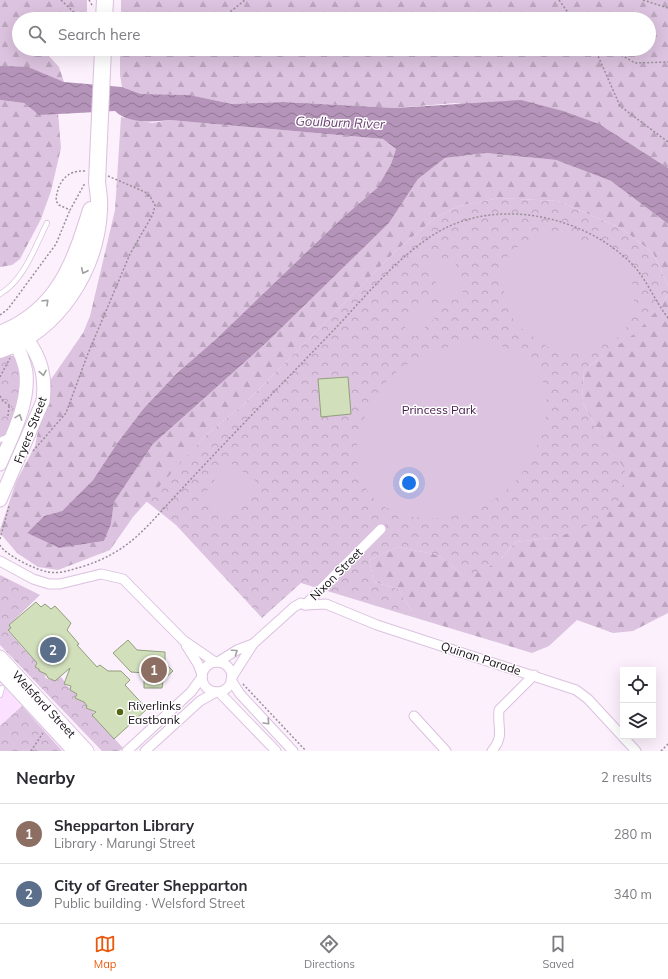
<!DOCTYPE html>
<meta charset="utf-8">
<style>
:root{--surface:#fff;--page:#f7f7f7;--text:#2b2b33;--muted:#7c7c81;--line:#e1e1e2;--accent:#ea580c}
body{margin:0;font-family:Mulish,sans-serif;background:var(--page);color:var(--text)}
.controls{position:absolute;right:12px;bottom:12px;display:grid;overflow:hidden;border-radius:0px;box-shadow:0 4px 16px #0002}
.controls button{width:36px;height:36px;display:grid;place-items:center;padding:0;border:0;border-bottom:1px solid var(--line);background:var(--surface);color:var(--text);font:20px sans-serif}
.you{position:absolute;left:409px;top:483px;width:14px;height:14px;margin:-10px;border:3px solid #fff;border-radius:50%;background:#1a73e8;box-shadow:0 0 0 6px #1a73e833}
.badge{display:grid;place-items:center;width:26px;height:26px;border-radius:50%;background:var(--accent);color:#fff;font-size:13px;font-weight:700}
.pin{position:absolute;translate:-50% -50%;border:2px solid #fff;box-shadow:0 1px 4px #0006}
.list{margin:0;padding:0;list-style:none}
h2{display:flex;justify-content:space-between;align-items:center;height:52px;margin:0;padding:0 16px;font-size:17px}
h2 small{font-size:13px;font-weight:400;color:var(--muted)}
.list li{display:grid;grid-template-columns:26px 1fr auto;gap:12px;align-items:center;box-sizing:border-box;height:60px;padding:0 16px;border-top:1px solid var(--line)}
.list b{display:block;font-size:15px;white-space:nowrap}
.list p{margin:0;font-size:13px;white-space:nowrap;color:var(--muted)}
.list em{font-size:13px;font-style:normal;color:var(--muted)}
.icon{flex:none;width:22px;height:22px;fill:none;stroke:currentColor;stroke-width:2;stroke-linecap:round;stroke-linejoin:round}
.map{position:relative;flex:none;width:668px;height:751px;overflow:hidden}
.search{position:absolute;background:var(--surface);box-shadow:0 4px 16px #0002;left:12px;right:12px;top:12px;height:44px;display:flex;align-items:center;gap:10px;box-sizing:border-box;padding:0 14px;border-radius:22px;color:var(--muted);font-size:15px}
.sheet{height:172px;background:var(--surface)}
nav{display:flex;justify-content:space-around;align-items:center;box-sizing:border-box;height:56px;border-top:1px solid var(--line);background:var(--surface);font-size:11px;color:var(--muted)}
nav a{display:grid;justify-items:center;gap:2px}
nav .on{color:var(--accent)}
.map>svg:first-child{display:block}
</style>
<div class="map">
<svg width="668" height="751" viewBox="0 0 668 751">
<defs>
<pattern id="forest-firs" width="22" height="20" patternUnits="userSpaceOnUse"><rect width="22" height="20" fill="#dcc3df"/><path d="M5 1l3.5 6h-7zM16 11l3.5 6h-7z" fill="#bca6bf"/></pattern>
<pattern id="park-crowns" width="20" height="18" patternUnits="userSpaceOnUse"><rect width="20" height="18" fill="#dcc3df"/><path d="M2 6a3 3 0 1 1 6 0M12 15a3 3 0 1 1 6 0" fill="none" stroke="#bca6bf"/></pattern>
<pattern id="water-waves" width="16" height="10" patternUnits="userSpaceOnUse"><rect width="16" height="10" fill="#b594ba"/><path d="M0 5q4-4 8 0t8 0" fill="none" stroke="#927796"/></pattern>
</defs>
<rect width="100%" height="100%" fill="#fbf0fc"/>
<path fill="#fbe1ff" d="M0,682L16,700L64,751H0Z"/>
<g fill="url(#forest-firs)">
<path d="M0,0H87V19H19V49H48V55L59,67L64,82L0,66Z"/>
<path d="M121,0H668V168L599,124L455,103L395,108L283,102L232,104L190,95L141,94L122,87L120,75V49H649V19H121Z"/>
<path d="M0,100L24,103L39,115L58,113L61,148L51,191L41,219L20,259L12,265L0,267Z"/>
<path d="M121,117L152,123L170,120L383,139L396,149L391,164L377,188L341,219L215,340L177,373L144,408L118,442L93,480L62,511L44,516L27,533L59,548L104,541L111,524L114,502L153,444L265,344L389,223L418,179L445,158L486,153L556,160L611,181L668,224V286L653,253L621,228L558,201L499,198L459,206L435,218L397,250L244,404L207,434L133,517L110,550L58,570L38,567L17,553L0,533V530L16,482L35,446L47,385L83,333L90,316L115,210Z"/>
<path d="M668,294V613L633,631L613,633L577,620L549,646L532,653L416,618L398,589L374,582L369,560L398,547L438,555L463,575L502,558L516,542L557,537L598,431L582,401L584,371L660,307Z"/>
</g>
<g fill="url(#park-crowns)">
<path d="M499,198L558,201L621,228L653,253L668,286V294L660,307L636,333L603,355L584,371L582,401L598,431L625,469L620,504L584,528L557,537L516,542L502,558L482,572L463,575L438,555L398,547L369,560L374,582L398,589L416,618L301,583L262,618L176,525L146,501L207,434L244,404L397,250L435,218L459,206Z"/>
<path d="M7,354C41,363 8,432 0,452V355Z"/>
<path d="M0,575L40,595L9,625L11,628L8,631L31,657L34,654L38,661L35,667L39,669V671L46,674L45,678L55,681L60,676L65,682L64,684L73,690L72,691L77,694L75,698L84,702L94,713L93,715L123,748L119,751H102L0,645Z"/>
<path d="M22,706L62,751H0V726Z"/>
</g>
<g fill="#dcc3df">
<path d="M542,235L571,236L598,246L624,265L634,287V315L621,336L599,347L579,354L555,352L521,328L509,314L501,277L507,257L522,243Z"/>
<path d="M454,257L464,297L441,303L431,263Z"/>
<path d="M427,298L441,312L415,337L402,324Z"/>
<path d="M469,342C492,343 520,347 535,366C549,384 549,409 543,429C539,441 535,452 529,463C502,509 442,531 393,511C332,485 358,401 399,370C420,354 444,347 469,342Z"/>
<path d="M228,461L257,482L229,521L200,501Z"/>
</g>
<path fill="url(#water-waves)" d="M0,66L28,67L64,82L122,87L141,94L190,95L232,104L283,102L395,108L521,100L563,111L599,124L668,168V224L611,181L556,160L486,153L445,158L418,179L389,223L265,344L153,444L114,502L111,524L104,541L59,548L27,533L44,516L62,511L93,480L118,442L144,408L177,373L215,340L341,219L377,188L391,164L396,149L383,139L170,120C153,122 128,124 115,111L39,115L24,103L0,100Z"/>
<g fill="#d2dfbb" stroke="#929e7c">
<path d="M348,377L351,414L321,417L318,379Z"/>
<path d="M36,602L41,607L45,604L51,609L55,606L71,623L67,630L79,644L77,645L97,667L100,665L108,671H121L130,680L125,685L147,709L114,739L92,715L96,712L86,708L87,706L84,702L75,698L77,694L70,690L71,686L64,684L70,668L55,681L48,678L46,674L39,671V669L35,667L37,663L8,630L11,628L9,625Z"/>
<path d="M128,640L137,650L165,652V663L173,671L163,680L162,688H144V673L131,672L113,653Z"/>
</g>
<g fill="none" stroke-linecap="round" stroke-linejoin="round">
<g stroke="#dbc1df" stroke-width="6">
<g id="lane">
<path d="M0,294C24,280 35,247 47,223"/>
<path d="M0,440L9,436"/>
<path d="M0,695L2,688"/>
</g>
</g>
<g stroke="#dbc1df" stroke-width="11">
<g id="street">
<path d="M0,561L33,579L49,584H60L101,574L123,579L183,640L215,662"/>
<path d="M305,605L381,529"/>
<path d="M186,645L198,664L202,675"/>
<path d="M218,662L237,650L253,644"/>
<circle cx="217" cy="677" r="15"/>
<path d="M232,677L253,644L294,607L301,603L305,605L326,604L377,625L576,690L588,699L636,751"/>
<path d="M231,680L240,694L293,751"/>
<path d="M219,692L276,751"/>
<path d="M414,716L446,751"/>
<path d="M127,751L191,692L202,677"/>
<path d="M145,751L200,701L216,692"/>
<path d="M492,751C505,735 497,729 499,710L534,675"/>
</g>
</g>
<g stroke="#dbc1df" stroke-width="15">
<g id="secondary">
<path d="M0,464C12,436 29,404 26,373C25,363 20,353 16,343"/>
<path d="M0,500L43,401C46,376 41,358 26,338"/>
<path d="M0,657L87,751"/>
<path d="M0,671L74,751"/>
</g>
</g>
<g stroke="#dbc1df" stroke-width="18">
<g id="highway">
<path d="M104,19L105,0"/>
<path d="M0,334C58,311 74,265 91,210"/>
<path d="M0,350C58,330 96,270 99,210C100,201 98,191 97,182"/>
</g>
</g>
<g stroke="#988e99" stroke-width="1.5" stroke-dasharray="2 2" stroke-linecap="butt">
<path d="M61,0L81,19"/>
<path d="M89,0L93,7"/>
<path d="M559,0L567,11L579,19"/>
<path d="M643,0L668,8"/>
<path d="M221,19L245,0"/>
<path d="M595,49L620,106L668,142"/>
<path d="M611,49L635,63L668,62"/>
<path d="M85,171C66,170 57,183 56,201L59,205L70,210L85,183"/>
<path d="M0,315L8,309L56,244L70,210"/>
<path d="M0,377L10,358"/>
<path d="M0,396L3,401L12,407"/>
<path d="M8,416L9,406"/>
<path d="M33,451L66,413L87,356L130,254L153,214L155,205L151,198L145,192L108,176"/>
<path d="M0,539L9,506"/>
<path d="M0,545C5,555 36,570 48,572C60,574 70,570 81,567C130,552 146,527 179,492C228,439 278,388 328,336C360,303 391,263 430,237C490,196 578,213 629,261C646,277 654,300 668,318"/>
<path d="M243,684L306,751"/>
<path d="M31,751L43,733"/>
<path d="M661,751L668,744"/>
</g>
<use href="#lane" stroke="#fff" stroke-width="4.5"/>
<use href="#street" stroke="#fff" stroke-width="9"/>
<use href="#secondary" stroke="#fff" stroke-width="13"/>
<use href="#highway" stroke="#fff" stroke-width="16"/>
<g stroke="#dbc1df" stroke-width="18" stroke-linecap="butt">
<path id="highway-bridge" d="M97,182L103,49"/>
</g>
<use href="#highway-bridge" stroke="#fff" stroke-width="16"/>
</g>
<defs><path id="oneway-chevron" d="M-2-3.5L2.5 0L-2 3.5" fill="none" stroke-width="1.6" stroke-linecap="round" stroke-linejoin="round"/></defs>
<g stroke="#a29fa3">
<use href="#oneway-chevron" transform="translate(84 271) rotate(115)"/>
<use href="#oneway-chevron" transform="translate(46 302) rotate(-44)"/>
<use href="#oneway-chevron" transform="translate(43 373) rotate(80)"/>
<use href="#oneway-chevron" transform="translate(19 417) rotate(-70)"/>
<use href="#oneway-chevron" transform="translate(235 652) rotate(-35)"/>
<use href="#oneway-chevron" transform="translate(267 722) rotate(47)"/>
</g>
<circle fill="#526613" stroke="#fff" stroke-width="1.5" cx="120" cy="712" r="4"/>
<g text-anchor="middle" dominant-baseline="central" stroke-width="3" stroke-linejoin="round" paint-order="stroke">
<g font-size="12" fill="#401647" stroke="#fff">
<text x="439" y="409">Princess Park</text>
</g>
<g font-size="12" fill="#170e18" stroke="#fff">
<text transform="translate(30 430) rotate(-69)">Fryers Street</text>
<text transform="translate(336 574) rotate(-45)">Nixon Street</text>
<text transform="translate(481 658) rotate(18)">Quinan Parade</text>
<text transform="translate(44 704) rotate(47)">Welsford Street</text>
</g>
<g font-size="12" fill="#170e18" stroke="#fff" text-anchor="start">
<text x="128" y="705">Riverlinks<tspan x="128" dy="14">Eastbank</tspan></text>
</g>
<g font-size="13" font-style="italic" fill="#6b4073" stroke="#fff">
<text transform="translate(340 122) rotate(2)">Goulburn River</text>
</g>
</g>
</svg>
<div class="controls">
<button><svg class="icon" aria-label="locate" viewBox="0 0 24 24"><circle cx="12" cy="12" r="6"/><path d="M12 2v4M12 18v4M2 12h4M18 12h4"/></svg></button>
<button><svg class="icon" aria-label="layers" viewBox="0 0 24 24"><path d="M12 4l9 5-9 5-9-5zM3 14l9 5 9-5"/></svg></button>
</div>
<div class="you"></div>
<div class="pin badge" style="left:154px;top:670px;background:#8d6e63">1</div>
<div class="pin badge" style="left:53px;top:650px;background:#5c6f8a">2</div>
<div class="search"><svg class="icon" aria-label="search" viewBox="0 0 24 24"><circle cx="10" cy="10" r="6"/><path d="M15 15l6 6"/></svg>Search here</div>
</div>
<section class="sheet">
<h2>Nearby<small>2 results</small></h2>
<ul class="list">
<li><span class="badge" style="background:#8d6e63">1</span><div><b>Shepparton Library</b><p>Library · Marungi Street</p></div><em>280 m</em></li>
<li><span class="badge" style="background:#5c6f8a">2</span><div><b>City of Greater Shepparton</b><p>Public building · Welsford Street</p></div><em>340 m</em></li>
</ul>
</section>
<nav>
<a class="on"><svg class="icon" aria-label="map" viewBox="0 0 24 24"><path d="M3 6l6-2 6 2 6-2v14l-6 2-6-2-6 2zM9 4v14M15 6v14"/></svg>Map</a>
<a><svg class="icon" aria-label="directions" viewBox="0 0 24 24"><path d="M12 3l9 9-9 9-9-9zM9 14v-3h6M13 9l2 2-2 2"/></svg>Directions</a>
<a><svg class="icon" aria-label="saved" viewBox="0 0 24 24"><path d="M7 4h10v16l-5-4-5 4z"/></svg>Saved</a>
</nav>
